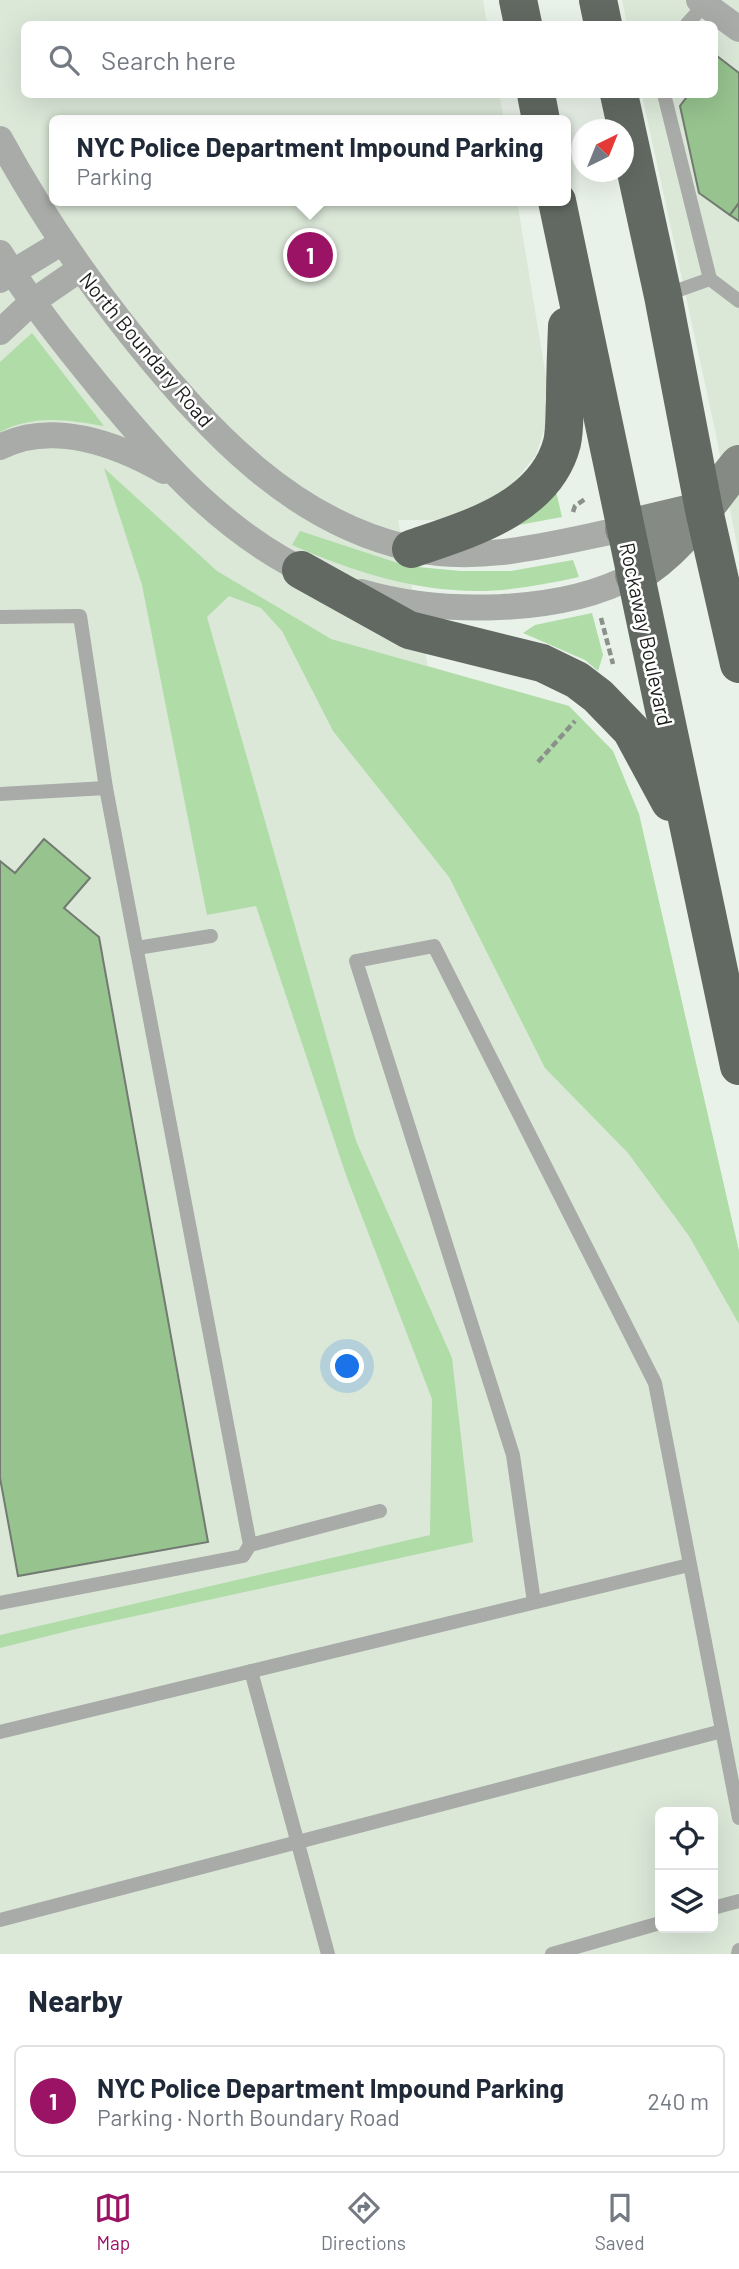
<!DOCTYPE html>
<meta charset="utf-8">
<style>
:root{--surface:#fff;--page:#f2f2f3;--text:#1f2937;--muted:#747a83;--line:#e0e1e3;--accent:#9b1365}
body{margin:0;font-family:Barlow,sans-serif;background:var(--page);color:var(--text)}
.controls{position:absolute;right:21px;bottom:21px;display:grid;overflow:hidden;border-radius:10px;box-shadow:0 7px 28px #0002}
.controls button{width:63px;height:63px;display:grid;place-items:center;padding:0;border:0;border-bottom:2px solid var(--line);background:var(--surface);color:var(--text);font:35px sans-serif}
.compass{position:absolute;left:571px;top:119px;width:63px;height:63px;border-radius:50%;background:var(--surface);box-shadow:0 7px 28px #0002;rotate:43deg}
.you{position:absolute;left:348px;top:1367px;width:24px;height:24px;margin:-18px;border:5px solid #fff;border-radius:50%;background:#1a73e8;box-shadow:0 0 0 10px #1a73e833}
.badge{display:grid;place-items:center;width:46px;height:46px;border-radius:50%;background:var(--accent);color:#fff;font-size:23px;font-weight:700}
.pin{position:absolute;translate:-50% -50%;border:4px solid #fff;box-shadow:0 2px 7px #0006}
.popup{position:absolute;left:49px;top:115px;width:522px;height:91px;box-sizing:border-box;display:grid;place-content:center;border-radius:10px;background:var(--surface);filter:drop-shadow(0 2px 5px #0005);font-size:23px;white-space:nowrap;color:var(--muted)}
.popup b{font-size:26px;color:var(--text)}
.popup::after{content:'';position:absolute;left:50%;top:100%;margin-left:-14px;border:14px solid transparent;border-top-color:var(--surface)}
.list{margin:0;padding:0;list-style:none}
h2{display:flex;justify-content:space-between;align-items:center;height:91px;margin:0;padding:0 28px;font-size:30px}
h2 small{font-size:23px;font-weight:400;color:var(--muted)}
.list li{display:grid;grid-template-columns:46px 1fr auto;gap:21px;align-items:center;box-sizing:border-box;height:112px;margin:0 14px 14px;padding:0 14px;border:2px solid var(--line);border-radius:10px}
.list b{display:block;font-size:26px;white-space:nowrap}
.list p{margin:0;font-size:23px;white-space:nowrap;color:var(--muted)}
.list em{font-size:23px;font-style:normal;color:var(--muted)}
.icon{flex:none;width:38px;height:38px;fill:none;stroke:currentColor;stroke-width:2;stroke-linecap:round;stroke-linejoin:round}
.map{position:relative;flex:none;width:739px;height:1954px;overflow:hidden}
.search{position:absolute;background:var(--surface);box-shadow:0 7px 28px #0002;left:21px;right:21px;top:21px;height:77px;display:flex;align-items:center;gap:18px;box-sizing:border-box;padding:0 24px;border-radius:10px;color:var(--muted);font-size:26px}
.sheet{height:217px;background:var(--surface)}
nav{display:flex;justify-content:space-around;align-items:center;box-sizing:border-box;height:98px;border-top:2px solid var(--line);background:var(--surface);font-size:19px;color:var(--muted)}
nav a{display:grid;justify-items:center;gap:4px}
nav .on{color:var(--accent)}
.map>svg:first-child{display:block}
</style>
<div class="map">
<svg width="739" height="1954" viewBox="0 0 739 1954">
<rect width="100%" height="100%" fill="#e9f2e8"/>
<g fill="#dbe8d8" fill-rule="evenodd">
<path d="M0,0H483L487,24H24V94L499,95L504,120H54V201H517L551,407L536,455L503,496L456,520H398L428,666L569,706L613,751L639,814L739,1251V1954H0ZM660,1812H713V1928H660Z"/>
<path d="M622,0H739V556L715,430L642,95L714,94V24H627Z"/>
</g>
<g fill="#afdca7">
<path d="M32,333L104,426C67,420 35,414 0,432V362Z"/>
<path d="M104,468L217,571L331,639L569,706L613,751L639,814L739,1251V1324L689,1236L628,1153L545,1068L449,877L333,731L282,631L261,608L229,596L207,617L356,1141L452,1358L473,1542L76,1629L0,1648V1635L430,1535L432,1399L346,1175L256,906L207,915L142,585Z"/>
<path d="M555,487L562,517L502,528Z"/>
<path d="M300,531L407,566L461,571H511L573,560L579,577C546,584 512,591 478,591C412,591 352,571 292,545Z"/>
<path d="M592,613L603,655L598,671L585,660L523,633L535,625Z"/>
</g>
<g fill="#96c38e" stroke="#727a71" stroke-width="2">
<path d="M717,56L739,73V203L730,215L699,193L680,106L689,94H714V59Z"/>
<path d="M739,203V221L730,215Z"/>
<path d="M44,839L90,878L64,908L99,937L208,1542L18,1576L0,1478V861L15,873Z"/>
</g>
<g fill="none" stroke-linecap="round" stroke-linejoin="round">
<g stroke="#8a908a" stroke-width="4.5" stroke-dasharray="7 3.5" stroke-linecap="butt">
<path d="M573,512L575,506L585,499"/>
<path d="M601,618L613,664"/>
<path d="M538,762L575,721"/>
</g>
<g stroke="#a8aba7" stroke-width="14">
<path d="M687,24L705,4"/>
<path d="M664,94L710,279L739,301"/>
<path d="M665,295L710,279"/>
<path d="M0,617L80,616L106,788"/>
<path d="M0,794L106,788L250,1545L243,1556L0,1603"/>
<path d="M137,948L211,936"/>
<path d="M250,1545L380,1511"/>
<path d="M534,1602L513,1455L356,961L434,946L655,1383L739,1818"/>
<path d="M251,1671L328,1954"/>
<path d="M0,1732L689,1565"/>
<path d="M713,1908L739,1901"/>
<path d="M0,1920L722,1731"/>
<path d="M552,1954L660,1923"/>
<path d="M738,1954L739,1950"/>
</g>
<g stroke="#a8aba7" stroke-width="26">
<path d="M699,0L739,29"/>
<path d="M0,139C40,213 83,275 136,341C209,431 291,521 409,548C480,565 555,543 624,529"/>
<path d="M0,253C30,301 65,345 101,389C162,463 226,536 315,576"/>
<path d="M0,280L61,243"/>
<path d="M0,332L32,302L80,269"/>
<path d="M0,447C52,420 117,444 164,471"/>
<path d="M361,592C441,615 560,615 634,575"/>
</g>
<g stroke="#858b84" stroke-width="38">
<path d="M624,529L704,510"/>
<path d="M634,575C680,548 706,504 739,464"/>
</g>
<g stroke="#626962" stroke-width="38">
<path d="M518,0L523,24"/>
<path d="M598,0L603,24"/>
<path d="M536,94L541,120"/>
<path d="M619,94L663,296L704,510L739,664"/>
<path d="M557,201L739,1066"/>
<path d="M411,549C466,530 545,509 562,443C565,430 564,415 565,401C565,376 566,351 567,326"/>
<path d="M301,570L409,630L542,663L577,680L598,696L631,730L670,802"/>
</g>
</g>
<g text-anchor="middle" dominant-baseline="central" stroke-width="5" stroke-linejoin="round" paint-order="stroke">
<g font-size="21" fill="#1b1e1b" stroke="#fff">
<text transform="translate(147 349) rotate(50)">North Boundary Road</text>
<text transform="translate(647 634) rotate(78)">Rockaway Boulevard</text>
</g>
</g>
</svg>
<div class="controls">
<button><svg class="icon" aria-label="locate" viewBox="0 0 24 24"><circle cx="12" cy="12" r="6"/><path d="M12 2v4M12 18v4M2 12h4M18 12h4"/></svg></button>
<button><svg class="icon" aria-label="layers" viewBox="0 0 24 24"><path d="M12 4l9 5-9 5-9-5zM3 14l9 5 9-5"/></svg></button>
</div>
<svg class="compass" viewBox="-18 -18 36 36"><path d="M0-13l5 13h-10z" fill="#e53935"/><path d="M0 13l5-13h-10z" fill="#747a83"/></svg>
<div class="you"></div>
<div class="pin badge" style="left:310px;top:255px">1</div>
<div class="popup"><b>NYC Police Department Impound Parking</b>Parking</div>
<div class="search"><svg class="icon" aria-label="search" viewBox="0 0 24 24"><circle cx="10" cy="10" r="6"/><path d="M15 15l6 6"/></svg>Search here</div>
</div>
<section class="sheet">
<h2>Nearby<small></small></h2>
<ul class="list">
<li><span class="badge">1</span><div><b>NYC Police Department Impound Parking</b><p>Parking · North Boundary Road</p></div><em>240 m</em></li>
</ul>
</section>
<nav>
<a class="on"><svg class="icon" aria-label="map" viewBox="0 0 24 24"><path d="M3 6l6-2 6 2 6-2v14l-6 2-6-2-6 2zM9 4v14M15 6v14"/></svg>Map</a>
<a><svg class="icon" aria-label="directions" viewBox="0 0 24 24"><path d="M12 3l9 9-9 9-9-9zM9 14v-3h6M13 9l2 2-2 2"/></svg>Directions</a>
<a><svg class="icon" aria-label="saved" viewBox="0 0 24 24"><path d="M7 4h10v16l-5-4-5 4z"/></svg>Saved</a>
</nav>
